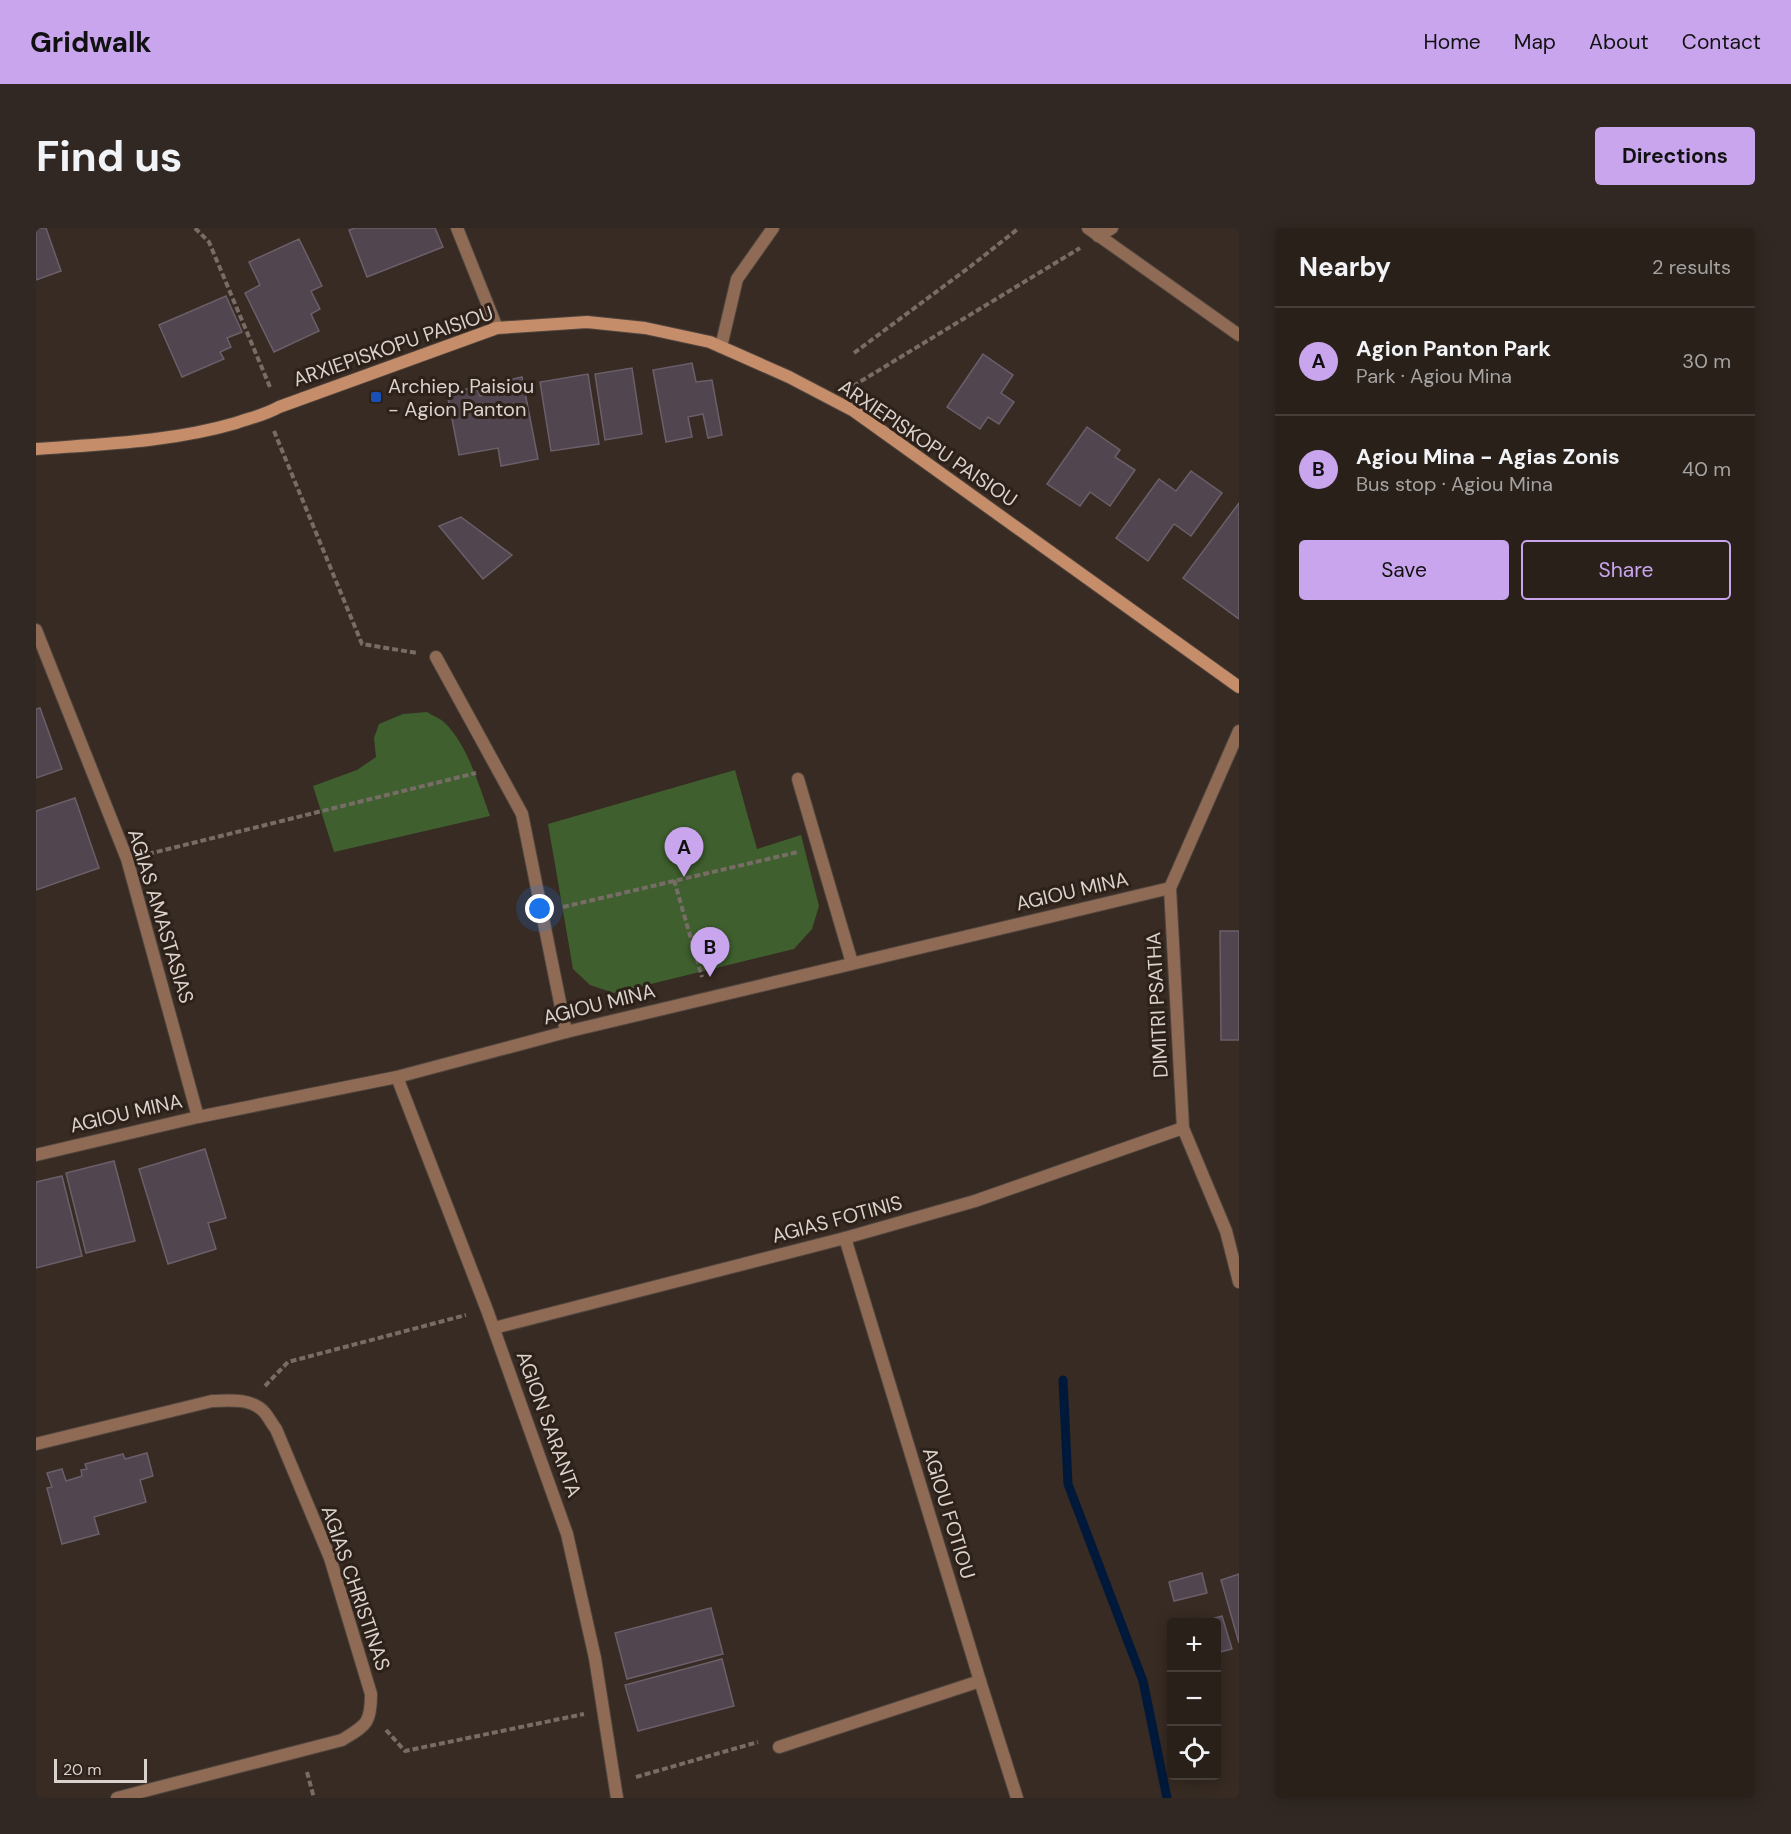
<!DOCTYPE html>
<meta charset="utf-8">
<style>
:root{--surface:#29201a;--page:#312823;--text:#f1f3f6;--muted:#a5a3a2;--line:#453e39;--accent:#c9a5ee}
body{margin:0;font-family:"DM Sans",sans-serif;background:var(--page);color:var(--text)}
.controls{position:absolute;right:18px;bottom:18px;display:grid;overflow:hidden;border-radius:6px;box-shadow:0 3px 15px #0003}
.controls button{width:54px;height:54px;display:grid;place-items:center;padding:0;border:0;border-bottom:2px solid var(--line);background:var(--surface);color:var(--text);font:30px sans-serif}
.scale{position:absolute;left:18px;bottom:15px;width:93px;box-sizing:border-box;padding-left:6px;border:3px solid #dad2cd;border-top:0;font-size:16px;line-height:21px;white-space:nowrap;color:#dad2cd;-webkit-text-stroke:4px #2d211a;paint-order:stroke}
.you{position:absolute;left:504px;top:681px;width:21px;height:21px;margin:-15px;border:4px solid #fff;border-radius:50%;background:#1a73e8;box-shadow:0 0 0 9px #1a73e833}
.badge{display:grid;place-items:center;width:39px;height:39px;border-radius:50%;background:var(--accent);color:#111;font-size:20px;font-weight:700}
.pin{position:absolute;translate:-50% -50px;filter:drop-shadow(0 2px 3px #0008)}
.pin::after{content:'';position:absolute;top:32px;width:21px;height:18px;background:inherit;clip-path:polygon(0 0,100% 0,50% 100%)}
.list{margin:0;padding:0;list-style:none}
h2{display:flex;justify-content:space-between;align-items:center;height:78px;margin:0;padding:0 24px;font-size:26px}
h2 small{font-size:20px;font-weight:400;color:var(--muted)}
.list li{display:grid;grid-template-columns:39px 1fr auto;gap:18px;align-items:center;box-sizing:border-box;height:108px;padding:0 24px;border-top:2px solid var(--line)}
.list b{display:block;font-size:22px;white-space:nowrap}
.list p{margin:0;font-size:20px;white-space:nowrap;color:var(--muted)}
.list em{font-size:20px;font-style:normal;color:var(--muted)}
.actions{display:flex;gap:12px;padding:18px 24px}
.actions a{flex:1;padding:14px 0;border:2px solid var(--accent);border-radius:6px;text-align:center;font-size:21px;color:var(--accent)}
.actions .main{background:var(--accent);color:#111}
.icon{flex:none;width:33px;height:33px;fill:none;stroke:currentColor;stroke-width:2;stroke-linecap:round;stroke-linejoin:round}
.map{position:relative;flex:none;width:1203px;height:1570px;overflow:hidden;border-radius:6px}
header{display:flex;align-items:center;gap:36px;box-sizing:border-box;height:84px;padding:0 30px;background:var(--accent);color:#111}
header strong{font-size:28px}
nav{display:flex;gap:33px;margin-inline-start:auto;font-size:21px}
.intro{display:flex;align-items:center;justify-content:space-between;box-sizing:border-box;height:144px;padding:0 36px}
h1{margin:0;font-size:42px}
.button{padding:15px 27px;border-radius:6px;background:var(--accent);color:#111;font-size:21px;font-weight:700}
main{display:flex;gap:36px;padding:0 36px}
aside{flex:1;background:var(--surface);border-radius:6px;box-shadow:0 3px 15px #0003}
.map>svg:first-child{display:block}
</style>
<header>
<strong>Gridwalk</strong>
<nav><a>Home</a><a>Map</a><a>About</a><a>Contact</a></nav>
</header>
<div class="intro"><h1>Find us</h1><a class="button">Directions</a></div>
<main>
<div class="map">
<svg width="1203" height="1570" viewBox="0 0 1203 1570">
<rect width="100%" height="100%" fill="#372b23"/>
<g fill="#3f602e">
<path d="M391,484C397,488 406,491 411,497C433,521 443,558 454,588L298,624L277,558L321,542L340,529L338,510L343,496L367,486Z"/>
<path d="M699,542L721,621L765,607L783,678L776,701L758,721L578,765L554,757L537,741L512,596Z"/>
</g>
<g fill="none" stroke-linecap="round" stroke-linejoin="round">
<path stroke="#00193a" stroke-width="9" d="M1027,1152L1032,1256L1107,1453L1131,1570"/>
</g>
<g fill="#51454f" stroke="#6b5f6a" stroke-width="1.5">
<path d="M0,0H10L25,43L0,52Z"/>
<path d="M319,0H399L407,19L331,49L313,2Z"/>
<path d="M263,11L286,58L275,63L284,81L275,86L283,103L238,124L209,65L224,57L213,34Z"/>
<path d="M190,68L206,104L191,110L195,119L184,124L188,131L146,149L123,97Z"/>
<path d="M947,126L977,147L965,165L978,174L963,196L952,189L944,201L911,179Z"/>
<path d="M656,135L660,154L676,152L686,207L672,210L667,186L652,189L656,209L630,214L617,142Z"/>
<path d="M596,140L606,206L569,212L559,146Z"/>
<path d="M552,146L563,216L515,223L504,154Z"/>
<path d="M486,149L502,231L465,238L462,220L423,227L411,165L440,159L444,168L471,163L469,153Z"/>
<path d="M1051,199L1084,222L1079,229L1099,242L1074,278L1054,264L1044,278L1011,256Z"/>
<path d="M1155,243L1186,265L1155,308L1138,296L1112,333L1080,310L1123,251L1140,263Z"/>
<path d="M1203,275V391L1147,350Z"/>
<path d="M425,289L476,327L447,351L403,298Z"/>
<path d="M4,480L26,541L0,550V481Z"/>
<path d="M39,570L63,640L0,662V583Z"/>
<path d="M1184,703H1203V812H1185Z"/>
<path d="M169,921L190,990L172,995L180,1021L132,1036L103,941Z"/>
<path d="M78,933L99,1013L50,1025L30,945Z"/>
<path d="M26,948L46,1028L0,1040V954Z"/>
<path d="M111,1225L117,1248L104,1252L110,1274L58,1289L63,1306L26,1316L11,1260L16,1259L11,1245L26,1241L30,1253L46,1248L45,1242L51,1241L49,1236L87,1226L89,1231Z"/>
<path d="M1166,1345L1171,1365L1138,1373L1133,1354Z"/>
<path d="M1203,1346V1415L1185,1352Z"/>
<path d="M675,1380L687,1426L591,1451L579,1405Z"/>
<path d="M1186,1388L1196,1421L1180,1425V1394H1170L1169,1393Z"/>
<path d="M686,1431L698,1478L602,1503L589,1457Z"/>
</g>
<g fill="none" stroke-linecap="round" stroke-linejoin="round">
<g stroke="#51463e" stroke-width="14">
<g id="street">
<path d="M421,0L461,100"/>
<path d="M1052,0L1203,107"/>
<path d="M1062,8L1076,0"/>
<path d="M685,119L701,51L737,0"/>
<path d="M0,402L91,631L162,889"/>
<path d="M400,429L486,586L530,804"/>
<path d="M1203,503L1134,660L1147,900L1190,1003L1203,1054"/>
<path d="M762,551L816,735"/>
<path d="M361,849L451,1082L531,1306L559,1430L581,1570"/>
<path d="M0,927L162,889L361,849L530,804L1134,660"/>
<path d="M809,1010L944,1453L981,1570"/>
<path d="M458,1100L809,1010L939,973L1147,900"/>
<path d="M0,1216L176,1173C193,1172 217,1170 229,1185C233,1190 236,1196 240,1201L294,1330L335,1466C335,1496 330,1497 306,1512L81,1570"/>
<path d="M743,1519L944,1453"/>
</g>
</g>
<g stroke="#51463e" stroke-width="14">
<path id="secondary" d="M0,221C67,216 135,214 200,195C214,190 229,187 243,179L461,100L551,94L609,100L674,114L753,149L818,183L1203,459"/>
</g>
<g stroke="#776d66" stroke-width="4" stroke-dasharray="6 3" stroke-linecap="butt">
<path d="M159,0L173,14L234,159"/>
<path d="M818,125L935,38L983,0"/>
<path d="M817,158L1044,20"/>
<path d="M238,203L326,416L381,425"/>
<path d="M112,626L440,545"/>
<path d="M638,652L666,749"/>
<path d="M527,679L762,624"/>
<path d="M229,1158L252,1134L430,1087"/>
<path d="M350,1502L369,1523L548,1486"/>
<path d="M271,1544L278,1570"/>
<path d="M600,1549L722,1514"/>
</g>
<use href="#street" stroke="#8f6b56" stroke-width="12"/>
<use href="#secondary" stroke="#c68d6b" stroke-width="12"/>
</g>
<rect fill="#1a4fb4" stroke="#2d211a" stroke-width="2" x="334" y="163" width="12" height="12" rx="3"/>
<g text-anchor="middle" dominant-baseline="central" stroke-width="6" stroke-linejoin="round" paint-order="stroke">
<g font-size="20" fill="#dad2cd" stroke="#2d211a">
<text transform="translate(357 118) rotate(-19)">ARXIEPISKOPU PAISIOU</text>
<text transform="translate(892 215) rotate(34)">ARXIEPISKOPU PAISIOU</text>
<text transform="translate(1036 663) rotate(-13)">AGIOU MINA</text>
<text transform="translate(125 688) rotate(73)">AGIAS AMASTASIAS</text>
<text transform="translate(563 776) rotate(-14)">AGIOU MINA</text>
<text transform="translate(1121 777) rotate(-93)">DIMITRI PSATHA</text>
<text transform="translate(90 885) rotate(-13)">AGIOU MINA</text>
<text transform="translate(801 991) rotate(-15)">AGIAS FOTINIS</text>
<text transform="translate(513 1196) rotate(70)">AGION SARANTA</text>
<text transform="translate(913 1285) rotate(73)">AGIOU FOTIOU</text>
<text transform="translate(320 1360) rotate(71)">AGIAS CHRISTINAS</text>
</g>
<g font-size="20" fill="#dad2cd" stroke="#2d211a" text-anchor="start">
<text x="352" y="158">Archiep. Paisiou<tspan x="352" dy="23">- Agion Panton</tspan></text>
</g>
</g>
</svg>
<div class="controls">
<button>+</button>
<button>−</button>
<button><svg class="icon" aria-label="locate" viewBox="0 0 24 24"><circle cx="12" cy="12" r="6"/><path d="M12 2v4M12 18v4M2 12h4M18 12h4"/></svg></button>
</div>
<div class="scale">20 m</div>
<div class="you"></div>
<div class="pin badge" style="left:648px;top:649px">A</div>
<div class="pin badge" style="left:674px;top:749px">B</div>
</div>
<aside>
<h2>Nearby<small>2 results</small></h2>
<ul class="list">
<li><span class="badge">A</span><div><b>Agion Panton Park</b><p>Park · Agiou Mina</p></div><em>30 m</em></li>
<li><span class="badge">B</span><div><b>Agiou Mina - Agias Zonis</b><p>Bus stop · Agiou Mina</p></div><em>40 m</em></li>
</ul>
<div class="actions"><a class="main">Save</a><a>Share</a></div>
</aside>
</main>
